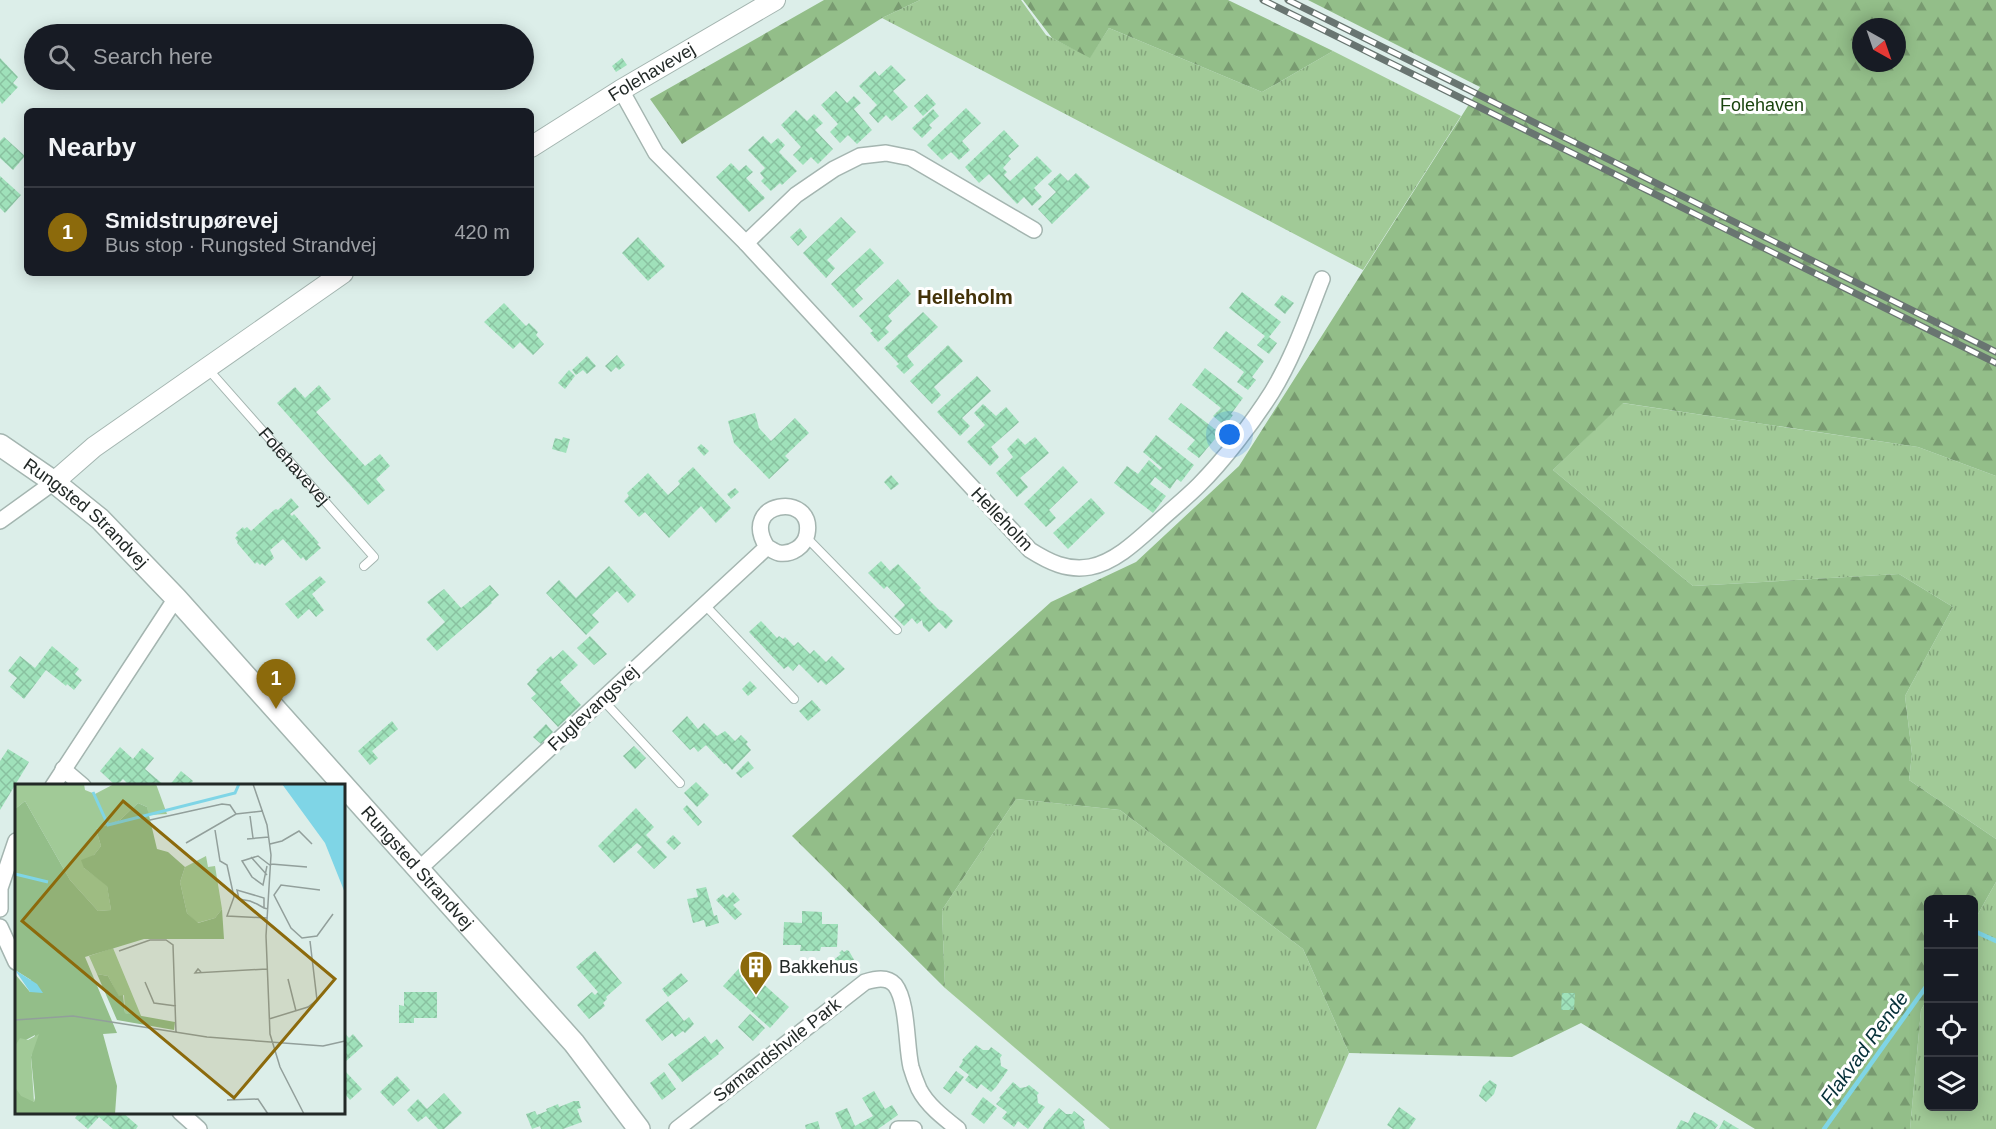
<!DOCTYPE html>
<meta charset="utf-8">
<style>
:root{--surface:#171b24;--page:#242831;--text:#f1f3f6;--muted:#9ea1a6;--line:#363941;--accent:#8c6a0c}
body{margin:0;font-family:Helvetica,sans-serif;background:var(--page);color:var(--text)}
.controls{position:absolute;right:18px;bottom:18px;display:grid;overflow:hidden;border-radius:9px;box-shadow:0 3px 15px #0003}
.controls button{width:54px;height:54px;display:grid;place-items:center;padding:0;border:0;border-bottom:2px solid var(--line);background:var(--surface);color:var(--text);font:30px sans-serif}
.compass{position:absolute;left:1852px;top:18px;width:54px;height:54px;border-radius:50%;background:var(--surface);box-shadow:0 3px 15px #0003;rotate:140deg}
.you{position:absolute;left:1230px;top:435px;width:21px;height:21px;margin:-15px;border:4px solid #fff;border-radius:50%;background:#1a73e8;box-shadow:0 0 0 9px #1a73e833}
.badge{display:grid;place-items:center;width:39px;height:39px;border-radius:50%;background:var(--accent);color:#fff;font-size:20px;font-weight:700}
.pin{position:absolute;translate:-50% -50px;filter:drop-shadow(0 2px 3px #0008)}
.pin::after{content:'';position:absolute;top:32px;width:21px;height:18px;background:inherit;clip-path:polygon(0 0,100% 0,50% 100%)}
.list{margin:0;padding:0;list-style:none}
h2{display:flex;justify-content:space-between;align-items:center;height:78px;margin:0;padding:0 24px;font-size:26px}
h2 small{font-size:20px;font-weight:400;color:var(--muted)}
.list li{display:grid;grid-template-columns:39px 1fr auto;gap:18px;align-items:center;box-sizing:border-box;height:90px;padding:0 24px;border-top:2px solid var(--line)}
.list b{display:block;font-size:22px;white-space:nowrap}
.list p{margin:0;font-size:20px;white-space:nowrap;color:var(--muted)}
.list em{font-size:20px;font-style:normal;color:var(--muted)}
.icon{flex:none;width:33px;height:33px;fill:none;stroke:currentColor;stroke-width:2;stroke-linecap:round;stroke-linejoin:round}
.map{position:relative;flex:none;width:1996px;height:1129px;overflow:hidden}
.search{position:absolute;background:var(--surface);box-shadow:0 3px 15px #0003;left:24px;top:24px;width:510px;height:66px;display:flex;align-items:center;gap:15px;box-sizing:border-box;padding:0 21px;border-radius:33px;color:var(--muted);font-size:22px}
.panel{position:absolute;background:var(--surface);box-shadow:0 3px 15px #0003;left:24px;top:108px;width:510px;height:168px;border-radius:9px}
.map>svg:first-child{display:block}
</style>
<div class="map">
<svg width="1996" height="1129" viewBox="0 0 1996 1129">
<defs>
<pattern id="grass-tufts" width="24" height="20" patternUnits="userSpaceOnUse" patternTransform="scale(1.5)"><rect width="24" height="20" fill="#a1ca97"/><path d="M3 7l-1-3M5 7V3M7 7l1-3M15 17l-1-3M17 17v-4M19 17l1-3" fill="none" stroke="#83a47b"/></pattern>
<pattern id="forest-firs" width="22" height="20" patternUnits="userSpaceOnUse" patternTransform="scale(1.5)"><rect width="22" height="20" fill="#93be89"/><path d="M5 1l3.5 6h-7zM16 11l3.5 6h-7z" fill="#789a70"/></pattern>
<pattern id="building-cross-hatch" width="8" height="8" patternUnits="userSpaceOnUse" patternTransform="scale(1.5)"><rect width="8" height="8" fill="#9fe1ba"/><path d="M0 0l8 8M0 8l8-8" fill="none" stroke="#89c1a0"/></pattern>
</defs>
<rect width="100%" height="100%" fill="#dceee9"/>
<g fill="url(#grass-tufts)">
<path d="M920,0H1021L1046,35L1090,57L1109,28L1262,92L1333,51L1461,116L1363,270L882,18Z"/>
<path d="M1622,403L1918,447L1996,476V839L1909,780L1912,754L1905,696L1953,607L1899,574L1693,586L1553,470Z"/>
<path d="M1016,799L1120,810L1303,949L1349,1053L1316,1129H1110L945,988L942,910Z"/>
<path d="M1996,882V1129H1910L1921,1010L1928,998V1106H1974V921Z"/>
</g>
<g fill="url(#forest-firs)" fill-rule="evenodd">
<path d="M824,0H920L882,18L682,144L650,99Z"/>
<path d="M1023,0H1228L1333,51L1262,92L1109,28L1090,58L1052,38Z"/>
<path d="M1308,0H1996V476L1918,447L1623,403L1553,470L1693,586L1899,574L1953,607L1905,696L1912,754L1909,780L1996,839V882L1974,921V900H1928V998L1921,1010L1910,1129H1755L1581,1023L1512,1057L1349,1053L1303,949L1120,810L1016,799L942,910L945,988L792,836L1051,602L1136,562L1239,466L1480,87ZM1861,27H1897V63H1861Z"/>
</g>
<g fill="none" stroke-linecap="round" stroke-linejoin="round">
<g stroke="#7fd5e6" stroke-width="4.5">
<path d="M1974,931L1996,941"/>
<path d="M1824,1129L1928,984"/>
</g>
</g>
<g fill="url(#building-cross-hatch)">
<path d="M0,58L18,77L13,83L18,87L2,104L0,101Z"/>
<path d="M622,58L627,65L616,72L612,66Z"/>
<path d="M891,65L906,80L893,91L908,107L892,121L886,115L878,123L869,113L877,105L859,86L875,71L879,76Z"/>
<path d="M836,91L847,103L854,96L861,103L854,109L872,130L857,144L848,135L840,143L830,132L838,124L821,105Z"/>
<path d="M927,94L936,104L923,116L914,106Z"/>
<path d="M966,108L981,123L962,141L970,150L959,160L951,152L942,160L927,145Z"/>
<path d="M933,109L939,116L929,125L932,128L922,138L912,128Z"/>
<path d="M796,110L807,121L814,114L823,123L815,130L833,149L818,164L811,157L803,165L793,155L801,147L781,125Z"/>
<path d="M1004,130L1019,146L1008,156L1011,159L1003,168L1007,172L1004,175L1010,181L1037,156L1052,171L1034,188L1042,197L1032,206L1024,197L1017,204L989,174L979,183L965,167Z"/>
<path d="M763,136L771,144L778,138L785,145L779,152L797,171L782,185L780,183L771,191L761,181L764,178L760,173L765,168L748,150Z"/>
<path d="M4,137L25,156L13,170L0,158V141Z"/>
<path d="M731,163L739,171L746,165L753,172L746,178L765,198L749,212L716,177Z"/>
<path d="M1060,173L1068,181L1076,173L1090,187L1052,224L1038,209L1056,192L1048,184Z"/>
<path d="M0,176L21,195L5,213L0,208Z"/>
<path d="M841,217L856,232L827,260L835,268L826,278L803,253Z"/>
<path d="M800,228L807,237L798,246L790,237Z"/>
<path d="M638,237L665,266L648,281L622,253Z"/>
<path d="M870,248L884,263L855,290L863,299L853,308L831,284Z"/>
<path d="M898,279L911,294L888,316L892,321L885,328L889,332L878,342L870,333L873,331L859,316Z"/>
<path d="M1242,292L1281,322L1269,337L1277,343L1269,354L1257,345L1265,336L1229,308Z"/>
<path d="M1282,295L1294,303L1285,314L1274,305Z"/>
<path d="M504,303L526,326L529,323L538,332L536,335L544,344L533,355L520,342L513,349L484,322Z"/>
<path d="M923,312L938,327L907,356L914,365L904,374L896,366L899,364L884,348Z"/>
<path d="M1226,331L1264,361L1252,377L1256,380L1248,390L1237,382L1244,372L1213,348Z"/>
<path d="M948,345L963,361L934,387L941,395L932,404L910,381Z"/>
<path d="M617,355L625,365L619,370L616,367L611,372L605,366Z"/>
<path d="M587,356L596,366L587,374L583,370L576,375L572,370Z"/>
<path d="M1205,368L1243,398L1231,414L1233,415L1225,426L1213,416L1221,408L1192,385Z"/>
<path d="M569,370L575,376L565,389L558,383Z"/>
<path d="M977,376L991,391L962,418L970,426L960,436L937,412Z"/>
<path d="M319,385L331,399L316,412L365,466L380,454L390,466L376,479L385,490L368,505L277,403L295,387L305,398Z"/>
<path d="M1181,403L1220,433L1199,458L1187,449L1195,440L1168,419Z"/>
<path d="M983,404L996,416L1006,407L1019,422L991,447L999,457L990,466L967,442L985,425L974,413Z"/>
<path d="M755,413L759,428L771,441L795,418L809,433L785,456L789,460L769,479L734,443L728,421Z"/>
<path d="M1156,435L1194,465L1181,482L1177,479L1170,489L1155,477L1150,484L1166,496L1153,513L1114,483L1127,466L1138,474L1149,460L1160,470L1162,468L1143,452Z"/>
<path d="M563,437L570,439L566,453L552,449L555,438L562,440Z"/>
<path d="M1035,437L1049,453L1020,478L1028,487L1017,497L996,473L1013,457L1007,449L1018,438L1025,445Z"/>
<path d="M701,444L709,451L704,456L697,448Z"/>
<path d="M1063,466L1078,482L1049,510L1056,518L1046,527L1024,504Z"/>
<path d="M693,467L731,508L716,523L701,506L669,538L645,512L639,517L624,501L629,496L627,493L648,473L668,495L680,484L678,481Z"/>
<path d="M891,475L899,484L891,490L884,482Z"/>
<path d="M735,488L739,492L731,499L727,494Z"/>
<path d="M291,498L299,507L290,514L292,516L294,514L319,543L317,544L321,548L306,561L303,557L301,559L283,539L270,550L274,558L265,566L262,563L260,565L257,562L255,564L237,543L238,542L235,538L238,535L236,533L243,527L244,529L247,527L251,531L274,510L276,509L278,510Z"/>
<path d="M1091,498L1105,513L1068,549L1053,533Z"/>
<path d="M881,561L890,571L898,564L921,588L919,590L939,610L943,611L953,621L946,629L939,622L929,632L923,626L922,620L917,624L912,618L904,626L894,616L905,605L887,586L884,589L868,573Z"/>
<path d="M609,566L636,595L628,603L617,591L592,615L599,622L586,635L546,593L559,580L576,598Z"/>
<path d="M320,576L326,582L312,594L324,610L316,617L309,609L298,619L285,604Z"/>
<path d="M490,585L499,595L491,602L492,603L437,651L426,639L445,622L427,602L444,589L461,608Z"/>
<path d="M761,621L777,638L779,636L783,639L785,637L794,646L798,642L810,654L814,650L826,662L832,656L845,669L826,685L821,680L818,683L799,664L793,671L788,666L784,669L749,632Z"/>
<path d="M590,636L607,654L594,665L577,648Z"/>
<path d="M52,646L79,669L75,674L82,680L74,690L67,684L66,686L46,670L24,699L10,687L17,678L8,671L20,656L35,668Z"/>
<path d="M563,650L578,665L560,682L581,705L558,727L531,698L536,694L527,684L538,672L536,670L551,656L553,659Z"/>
<path d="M750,681L757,688L748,696L742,689Z"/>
<path d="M812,700L821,710L808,721L799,711Z"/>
<path d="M687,716L698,729L704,723L717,736L725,731L735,741L741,735L748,742L746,744L751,750L732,770L726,763L724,764L706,745L698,752L694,747L690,750L672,731Z"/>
<path d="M392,721L398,729L372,751L378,758L370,765L358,751Z"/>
<path d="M546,724L553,732L541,744L533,737Z"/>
<path d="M634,746L646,758L635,769L623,756Z"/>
<path d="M120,747L133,759L142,748L154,758L145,769L165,786H130L123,779L116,786L100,771Z"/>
<path d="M8,749L29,762L0,810V761Z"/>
<path d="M748,761L754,768L741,778L736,773Z"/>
<path d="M181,771L193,781L189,786H169Z"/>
<path d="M696,782L709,795L697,807L684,793Z"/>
<path d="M687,805L702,822L698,826L683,809Z"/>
<path d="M636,808L654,827L646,835L667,857L654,869L637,852L642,847L637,843L614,863L598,846Z"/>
<path d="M673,835L681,843L674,850L666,842Z"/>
<path d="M706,887L714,916L717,915L719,923L706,927L704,920L693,923L687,899L698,897L696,889Z"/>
<path d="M733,892L740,900L733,905L742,914L735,920L716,900L723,894L727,898Z"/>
<path d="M802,911L822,912V924H838L837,947H821L820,951H800L801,945H783L784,922L802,923Z"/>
<path d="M842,950L844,952L847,950L849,951L857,965L852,969L850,967L839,975L830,963L841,954L839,953Z"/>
<path d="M595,951L622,983L606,997L607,999L603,1003L605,1006L589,1019L577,1005L592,992L595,995L598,992L576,967Z"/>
<path d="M742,965L789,1007L770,1028L723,986Z"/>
<path d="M681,973L688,981L668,997L662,989Z"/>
<path d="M404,992H437V1018H414V1023H399V1005L404,1006Z"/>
<path d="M1562,993H1575L1574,1010H1561Z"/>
<path d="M668,1001L684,1021L689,1017L694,1024L685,1033L683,1031L675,1037L672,1033L662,1041L645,1020Z"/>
<path d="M750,1014L765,1028L753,1041L738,1027Z"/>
<path d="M344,1032L349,1038L353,1034L363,1046L344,1063Z"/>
<path d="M705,1036L711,1044L717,1039L724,1048L718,1053L719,1054L682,1082L668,1064Z"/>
<path d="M976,1045L983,1050H989L991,1047L1002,1055L1000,1058L1001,1066L1008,1070L996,1087L991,1092L981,1084L977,1089L965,1080L969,1075L959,1067L963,1061L962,1060Z"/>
<path d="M344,1070L362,1089L350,1100L344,1093Z"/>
<path d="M956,1071L964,1077L951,1094L943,1088Z"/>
<path d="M664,1072L676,1089L662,1100L650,1083Z"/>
<path d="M397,1076L410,1090L393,1106L380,1092Z"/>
<path d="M1490,1080L1497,1085L1494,1094L1486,1102L1479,1096L1483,1086Z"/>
<path d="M1013,1082L1020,1088L1026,1087L1029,1085L1039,1093L1037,1095L1038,1103L1045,1107L1028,1129L1018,1121L1014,1127L1002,1118L1007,1112L996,1104L1001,1099L999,1098Z"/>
<path d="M874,1091L885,1109L892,1105L898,1115L878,1129H842L835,1113L847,1108L855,1126L873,1116L862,1098Z"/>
<path d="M444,1093L462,1113L444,1129H438L426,1116L418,1122L407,1110L418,1099L427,1109Z"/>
<path d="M983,1097L997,1108L984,1124L971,1114Z"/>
<path d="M574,1101H579L581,1108L577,1109L582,1122L563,1129H541L540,1126L532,1129L526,1114L535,1111L537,1115L547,1111L546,1109L558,1104L559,1107Z"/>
<path d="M1399,1107L1416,1119L1409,1129H1393L1387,1125Z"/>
<path d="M1059,1108L1066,1114H1072L1074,1111L1085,1120L1083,1121L1085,1129H1043L1045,1124Z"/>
<path d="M76,1112H122L138,1126L136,1129H113L99,1117L88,1129L75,1118L78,1114Z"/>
<path d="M1694,1112L1713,1121L1718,1125L1715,1129H1676L1681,1120L1688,1123Z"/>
<path d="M1724,1120L1739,1129H1719Z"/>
<path d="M818,1121L820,1129H806L805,1125Z"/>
</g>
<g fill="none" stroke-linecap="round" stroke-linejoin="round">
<g stroke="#a4b5b0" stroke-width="10">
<g id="service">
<path id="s1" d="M208,369L374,557L364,566"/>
<path d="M806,537L897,630"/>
<path d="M704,604L794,699"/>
<path d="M602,699L680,783"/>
</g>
</g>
<g stroke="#a4b5b0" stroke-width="18">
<g id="minor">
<path d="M621,90L656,153L746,243L1030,550C1049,562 1067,571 1090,567C1116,562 1139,539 1158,522C1171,510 1186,498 1199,485C1224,460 1253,422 1272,392C1294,356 1307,317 1322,279"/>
<path d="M746,243L796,195L834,169L860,156L886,153L911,158L1034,230"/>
<path d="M0,521L54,482"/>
<path d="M63,769L83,786"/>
<path d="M53,786L176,598"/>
<path d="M419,869L767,547C738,501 815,491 807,534C805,546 792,555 779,553C775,552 771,549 767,547"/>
<path d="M0,909V888L16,841"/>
<path d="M0,927L16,962"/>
<path d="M180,1112L199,1129"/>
<path d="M677,1129L865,982C875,979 887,976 895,985C908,1002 906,1046 911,1067C913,1074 916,1082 919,1089C927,1105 944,1118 958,1129"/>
<path d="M898,1129H914"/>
</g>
</g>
<g stroke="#a4b5b0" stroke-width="22">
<g id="tertiary">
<path id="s2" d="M531,147L621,90L775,0"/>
<path d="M54,482L94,447L343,273"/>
</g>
</g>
<g stroke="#a4b5b0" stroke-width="24">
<g id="secondary">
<path id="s3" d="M0,445L54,482L100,519L176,598L574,1043L639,1129"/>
</g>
</g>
<use href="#service" stroke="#fff" stroke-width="8"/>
<use href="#minor" stroke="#fff" stroke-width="15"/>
<use href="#tertiary" stroke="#fff" stroke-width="20"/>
<use href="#secondary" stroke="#fff" stroke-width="21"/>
<g stroke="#697571" stroke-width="7">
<g id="rail">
<path d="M1263,0L1996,363"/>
<path d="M1288,0L1996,352"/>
</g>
</g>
<use href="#rail" stroke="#fff" stroke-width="4.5" stroke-dasharray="14" stroke-linecap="butt"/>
</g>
<defs>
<g id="building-pin" transform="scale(1.725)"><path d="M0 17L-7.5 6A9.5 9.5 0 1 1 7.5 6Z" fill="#8c6a0c" stroke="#fff"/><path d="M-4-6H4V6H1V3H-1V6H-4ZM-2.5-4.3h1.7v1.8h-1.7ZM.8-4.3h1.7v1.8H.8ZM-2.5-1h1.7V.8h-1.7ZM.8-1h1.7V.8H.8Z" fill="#fff"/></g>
</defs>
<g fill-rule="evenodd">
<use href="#building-pin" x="756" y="967"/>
</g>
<g text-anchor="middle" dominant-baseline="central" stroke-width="6" stroke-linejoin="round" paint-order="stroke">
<g font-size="18" fill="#222927" stroke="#fff">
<text stroke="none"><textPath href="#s2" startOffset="142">Folehavevej</textPath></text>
<text stroke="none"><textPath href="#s1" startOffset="130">Folehavevej</textPath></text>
<text stroke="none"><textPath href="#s3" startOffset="110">Rungsted Strandvej</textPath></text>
<text transform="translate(1002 519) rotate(46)">Helleholm</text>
<text transform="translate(593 708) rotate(-43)">Fuglevangsvej</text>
<text stroke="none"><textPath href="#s3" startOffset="596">Rungsted Strandvej</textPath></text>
<text transform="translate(777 1050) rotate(-38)">Sømandshvile Park</text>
</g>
<g font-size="18" fill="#1a440f" stroke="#fff">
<text x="1762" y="105">Folehaven</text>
</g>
<g font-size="18" fill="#222927" stroke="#fff" text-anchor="start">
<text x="779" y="967">Bakkehus</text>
</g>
<g font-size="20" font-weight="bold" fill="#433209" stroke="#fff">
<text x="965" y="297">Helleholm</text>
</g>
<g font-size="20" font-style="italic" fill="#053038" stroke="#fff">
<text transform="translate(1864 1048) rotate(-54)">Flakvad Rende</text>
</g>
</g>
<g transform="translate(15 784)">
<rect width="330" height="330" fill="#dceee9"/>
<path d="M0,0H69L70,6L80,10L99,0H141L152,30L133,31L132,23L123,19L105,36L81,45L86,62L69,84L92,101L96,126L83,127L55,96L10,17L0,25ZM191,72L193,83L200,82L207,125L200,134L182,139L172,129L165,98L170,83ZM98,164L127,234L110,229L109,211L104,213L93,192L82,190L74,172Z" fill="#a1ca97"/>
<path d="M10,17L55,96L83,127L96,126L92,102L69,84L66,76L79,71L86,62L81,45L105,36L123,19L132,23L142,65L153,68L170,83L165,98L172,129L183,139L200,134L207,125L209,155H129L70,173L102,249L88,250L102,302L100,330H0V303L19,318L20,314L16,273L20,251L0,262V190L15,208L16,196L0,186V25ZM82,190L93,192L104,212L108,211L110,229L160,238L159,246L102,236Z" fill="#93be89"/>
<path d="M24,250L16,273L19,318L6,312L0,303V262L5,254L13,256Z" fill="#a1ca97"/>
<path d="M267,0H330V109L310,59ZM0,186L22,200L28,209L15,208Z" fill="#7fd5e6"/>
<path fill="none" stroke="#7fd5e6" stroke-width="3" d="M78,8L93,41L220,9L224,0M0,90L33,98"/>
<path fill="none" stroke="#929f9b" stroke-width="1.5" d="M238,0L252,41L256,71L251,152L255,250L265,283L289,330M235,32L238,54M135,36L207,20L215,21L221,30M200,46L205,77L212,81L219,113L212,132L252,134M232,55L254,53M171,59L221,30L248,27M255,60L267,57L284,47L297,60M236,73L252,91M256,80L292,83M252,82L248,101L237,93L227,77L243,72L256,82M305,106L266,101L259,111L276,144L287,154L302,152L318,130M249,124V114L222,106L224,115L235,117L242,120L249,124L253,125M104,167L135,156H151L158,161L161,249M186,188L183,185L180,189L252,185M273,195L281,227M130,198L139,219L161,222M254,235L293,223L302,216L295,157M0,236L58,232L192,253L308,262L330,257M212,316L243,315L253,330"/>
<path fill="#8c6a0c" fill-opacity="0.15" stroke="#8c6a0c" stroke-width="3" d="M108,17L320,195L219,314L7,137Z"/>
<rect width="330" height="330" fill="none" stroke="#222927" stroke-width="3"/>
</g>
</svg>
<div class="controls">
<button>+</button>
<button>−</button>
<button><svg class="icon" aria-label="locate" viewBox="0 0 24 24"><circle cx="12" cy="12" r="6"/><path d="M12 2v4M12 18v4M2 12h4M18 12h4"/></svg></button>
<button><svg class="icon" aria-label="layers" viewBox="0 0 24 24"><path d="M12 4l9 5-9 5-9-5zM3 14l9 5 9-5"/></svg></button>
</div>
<svg class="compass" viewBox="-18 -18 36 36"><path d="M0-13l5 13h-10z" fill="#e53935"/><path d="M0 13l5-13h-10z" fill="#9ea1a6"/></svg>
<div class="you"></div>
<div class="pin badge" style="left:276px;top:709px">1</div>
<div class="search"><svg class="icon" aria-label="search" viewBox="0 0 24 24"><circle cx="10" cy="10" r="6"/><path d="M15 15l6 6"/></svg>Search here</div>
<section class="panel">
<h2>Nearby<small></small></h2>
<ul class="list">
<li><span class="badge">1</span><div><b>Smidstrupørevej</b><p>Bus stop · Rungsted Strandvej</p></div><em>420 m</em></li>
</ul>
</section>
</div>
